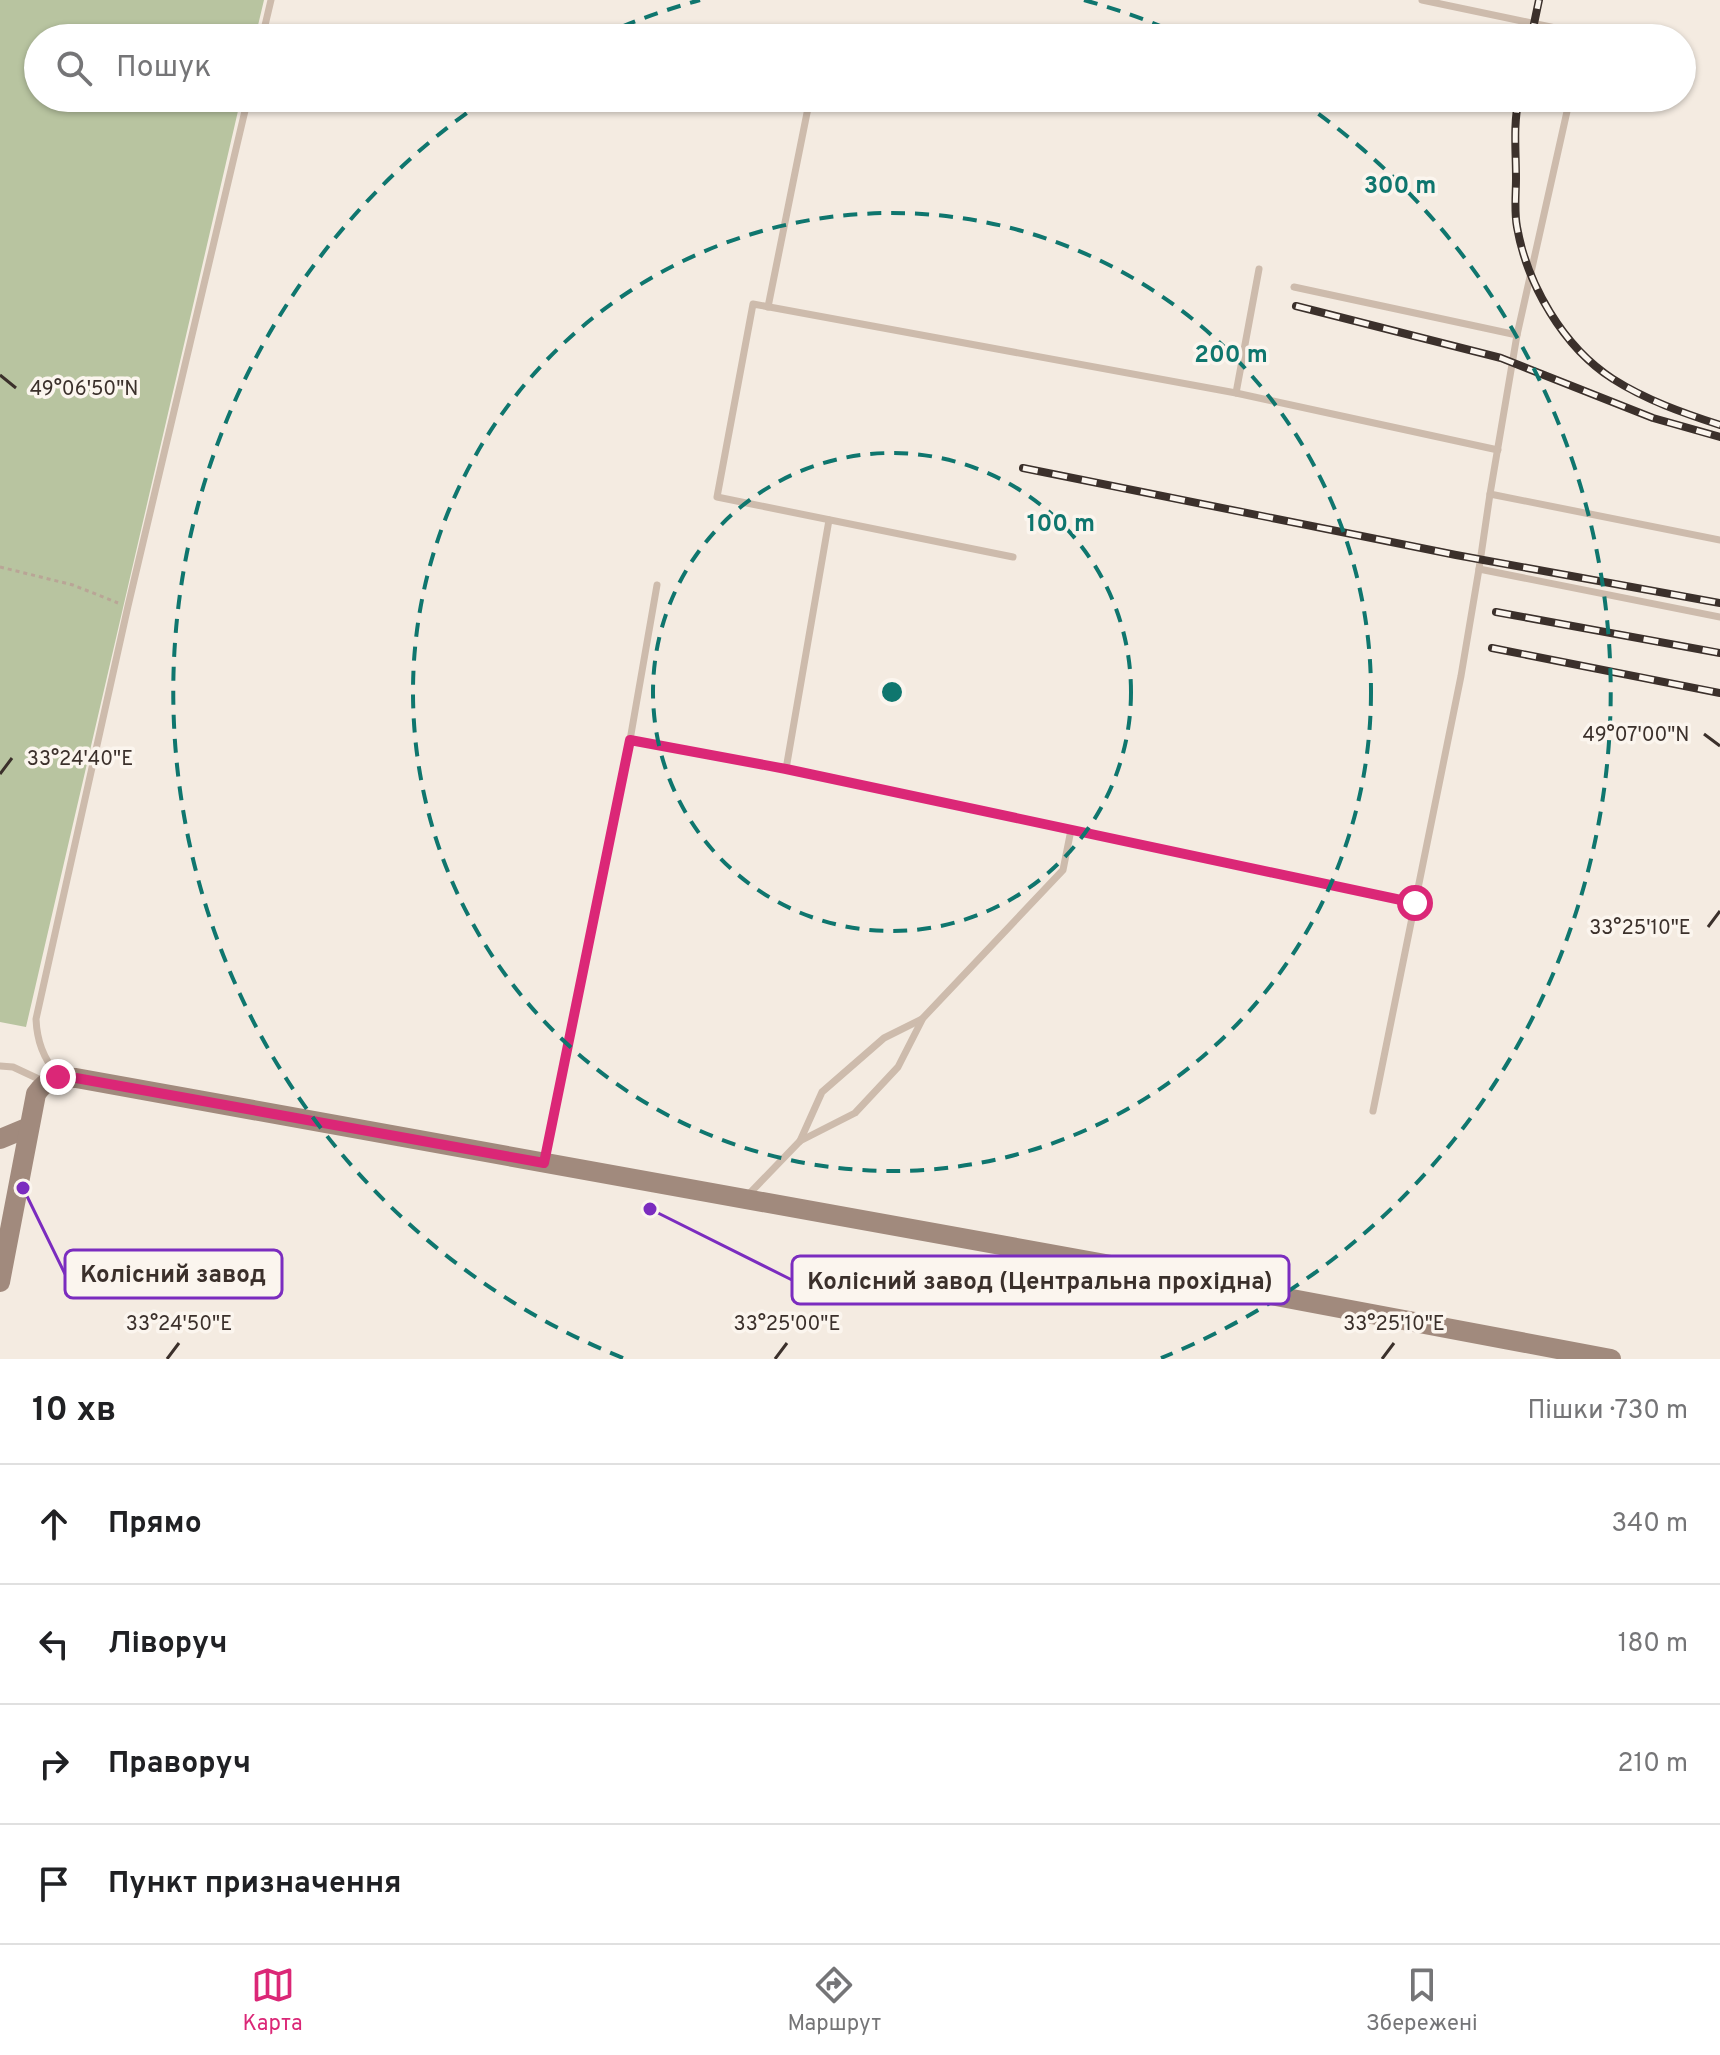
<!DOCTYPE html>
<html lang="uk">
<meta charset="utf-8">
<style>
:root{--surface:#fff;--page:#f6f6f6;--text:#202124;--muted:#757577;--line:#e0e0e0;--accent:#db2777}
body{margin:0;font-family:Overpass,sans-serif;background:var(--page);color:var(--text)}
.stop{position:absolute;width:24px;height:24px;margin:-18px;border:6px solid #db2777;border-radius:50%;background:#fff}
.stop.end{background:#db2777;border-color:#fff;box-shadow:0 2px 8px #0008}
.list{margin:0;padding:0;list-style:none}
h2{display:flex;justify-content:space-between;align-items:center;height:104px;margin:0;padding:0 32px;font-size:34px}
h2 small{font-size:26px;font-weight:400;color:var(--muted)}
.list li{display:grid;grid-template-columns:52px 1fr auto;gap:24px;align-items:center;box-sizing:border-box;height:120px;padding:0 32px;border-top:2px solid var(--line)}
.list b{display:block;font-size:30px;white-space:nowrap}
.list em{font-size:26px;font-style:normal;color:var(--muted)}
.icon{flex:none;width:44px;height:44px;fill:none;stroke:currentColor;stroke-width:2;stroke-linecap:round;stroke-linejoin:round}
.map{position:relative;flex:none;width:1720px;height:1359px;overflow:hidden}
.search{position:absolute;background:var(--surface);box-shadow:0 2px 6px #0004;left:24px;right:24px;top:24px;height:88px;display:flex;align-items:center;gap:20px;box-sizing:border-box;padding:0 28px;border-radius:44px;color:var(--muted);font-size:30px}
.sheet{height:584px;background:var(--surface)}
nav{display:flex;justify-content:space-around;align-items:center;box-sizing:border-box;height:112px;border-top:2px solid var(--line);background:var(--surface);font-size:22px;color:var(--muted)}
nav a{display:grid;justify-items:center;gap:4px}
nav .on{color:var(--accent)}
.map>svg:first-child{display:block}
</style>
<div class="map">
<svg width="1720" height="1359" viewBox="0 0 1720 1359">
<rect width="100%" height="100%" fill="#f4ebe1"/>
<path fill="#b8c4a0" d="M0,0H264L255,38H38V98H241L26,1027L0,1022Z"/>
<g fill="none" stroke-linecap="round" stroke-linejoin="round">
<path stroke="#b9a596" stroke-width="3" stroke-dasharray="4 4" stroke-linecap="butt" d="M0,567L73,585L118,603"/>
<g stroke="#cdbbac" stroke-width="7">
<path d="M1422,0L1584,34L1583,38"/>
<path d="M262,38L271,0"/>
<path d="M1259,269L1236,393L1498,450"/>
<path d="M1294,287L1517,335L1570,98"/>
<path d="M768,307L810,98"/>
<path d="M1517,335L1490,494L1720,540"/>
<path d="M1490,494L1479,569L1720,617"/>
<path d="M1013,557L717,497L753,304L1236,393"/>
<path d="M657,585L630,740L786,769L829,520"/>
<path d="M786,769L1415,903L1461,676L1479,569"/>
<path d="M0,1066L13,1067L43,1081"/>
<path d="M57,1075C43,1057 37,1041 36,1019L128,606L248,98"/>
<path d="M1373,1111L1415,903"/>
<path d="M800,1141L822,1092L884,1038L922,1019"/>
<path d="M544,1162L630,740"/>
<path d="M748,1195L800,1141L855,1113L898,1067L923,1018L1063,870L1071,830"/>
</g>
<g stroke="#a18a7d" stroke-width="20">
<path d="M0,1139L29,1127"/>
<path d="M0,1282L36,1094C47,1078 57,1077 76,1078L1111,1265L1611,1359"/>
</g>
<g stroke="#3b302b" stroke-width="8">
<g id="rail">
<path d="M1531,38L1539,0"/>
<path d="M1519,98C1513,124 1516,151 1516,178C1516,194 1514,211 1517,227C1527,284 1563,347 1613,379C1646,400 1683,413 1720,425"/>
<path d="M1296,306L1501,358L1653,418L1720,437"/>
<path d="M1023,468L1456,555L1720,603"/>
<path d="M1496,612L1720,653"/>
<path d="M1492,648L1720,693"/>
</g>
</g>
<use href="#rail" stroke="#fbf5ee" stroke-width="5" stroke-dasharray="15" stroke-linecap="butt"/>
</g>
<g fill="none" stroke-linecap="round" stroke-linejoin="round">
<path stroke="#db2777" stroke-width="10" d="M58,1077L76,1078L544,1163L630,740L786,769L1415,903"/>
</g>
<path fill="none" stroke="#3b302b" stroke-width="3" d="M0,375L16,388M1704,734L1720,746M0,774L12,758M1708,927L1720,911M167,1359L179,1343M775,1359L787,1343M1382,1359L1394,1343"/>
<g fill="none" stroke="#0f766e" stroke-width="4" stroke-dasharray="14 10">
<circle cx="892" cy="692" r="239"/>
<circle cx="892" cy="692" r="479"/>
<path d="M623 1358A718 718 0 0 1 485 100M600 36A718 718 0 0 1 700 0M1084 0A718 718 0 0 1 1184 36M1299 100A718 718 0 0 1 1161 1358"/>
</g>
<g font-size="20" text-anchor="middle" fill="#3b302b" stroke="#fbf5ee" stroke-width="7" stroke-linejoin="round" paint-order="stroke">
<text x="84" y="395">49°06'50"N</text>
<text x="1636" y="741">49°07'00"N</text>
<text x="80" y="765">33°24'40"E</text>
<text x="1640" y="934">33°25'10"E</text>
<text x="179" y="1330">33°24'50"E</text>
<text x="787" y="1330">33°25'00"E</text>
<text x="1394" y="1330">33°25'10"E</text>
</g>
<circle cx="892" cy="692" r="12" fill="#0f766e" stroke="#fbf5ee" stroke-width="4"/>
<g font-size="24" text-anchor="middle" font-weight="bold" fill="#0f766e" stroke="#fbf5ee" stroke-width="7" stroke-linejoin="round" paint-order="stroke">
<text x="1400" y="193">300 m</text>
<text x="1231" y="362">200 m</text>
<text x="1061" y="531">100 m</text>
</g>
<path fill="none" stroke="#7b2cbf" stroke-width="3" d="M23 1188L65 1274M650 1209L792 1280"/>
<g fill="#7b2cbf" stroke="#fbf5ee" stroke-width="3">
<circle cx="23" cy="1188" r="8"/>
<circle cx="650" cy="1209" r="8"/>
</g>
<g fill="#fbf5ee" stroke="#7b2cbf" stroke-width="3">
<rect x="65" y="1250" width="217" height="48" rx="8"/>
<rect x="792" y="1256" width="497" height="48" rx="8"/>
</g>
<g font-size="24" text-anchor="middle" font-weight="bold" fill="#3b302b">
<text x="173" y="1282">Колісний завод</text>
<text x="1040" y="1289">Колісний завод (Центральна прохідна)</text>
</g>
</svg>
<div class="stop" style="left:1415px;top:903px"></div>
<div class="stop end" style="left:58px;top:1077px"></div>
<div class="search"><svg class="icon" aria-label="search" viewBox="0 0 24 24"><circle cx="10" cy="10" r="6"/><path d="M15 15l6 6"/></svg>Пошук</div>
</div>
<section class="sheet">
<h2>10 хв<small>Пішки · 730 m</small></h2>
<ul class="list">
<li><svg class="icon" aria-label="ahead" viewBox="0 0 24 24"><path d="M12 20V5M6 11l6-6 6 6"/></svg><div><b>Прямо</b></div><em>340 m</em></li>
<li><svg class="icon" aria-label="left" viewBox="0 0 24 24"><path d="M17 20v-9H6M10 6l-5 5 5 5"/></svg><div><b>Ліворуч</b></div><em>180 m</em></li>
<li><svg class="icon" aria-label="right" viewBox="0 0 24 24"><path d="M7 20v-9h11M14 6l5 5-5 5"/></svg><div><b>Праворуч</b></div><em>210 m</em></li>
<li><svg class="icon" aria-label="arrive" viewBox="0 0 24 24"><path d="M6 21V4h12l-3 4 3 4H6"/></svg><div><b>Пункт призначення</b></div></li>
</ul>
</section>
<nav>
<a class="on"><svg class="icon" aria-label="map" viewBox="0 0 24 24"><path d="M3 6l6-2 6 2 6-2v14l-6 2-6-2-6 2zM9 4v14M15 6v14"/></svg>Карта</a>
<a><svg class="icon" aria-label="directions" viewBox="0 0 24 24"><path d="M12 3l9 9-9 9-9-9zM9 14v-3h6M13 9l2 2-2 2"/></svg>Маршрут</a>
<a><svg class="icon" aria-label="saved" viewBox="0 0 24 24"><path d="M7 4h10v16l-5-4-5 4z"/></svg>Збережені</a>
</nav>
